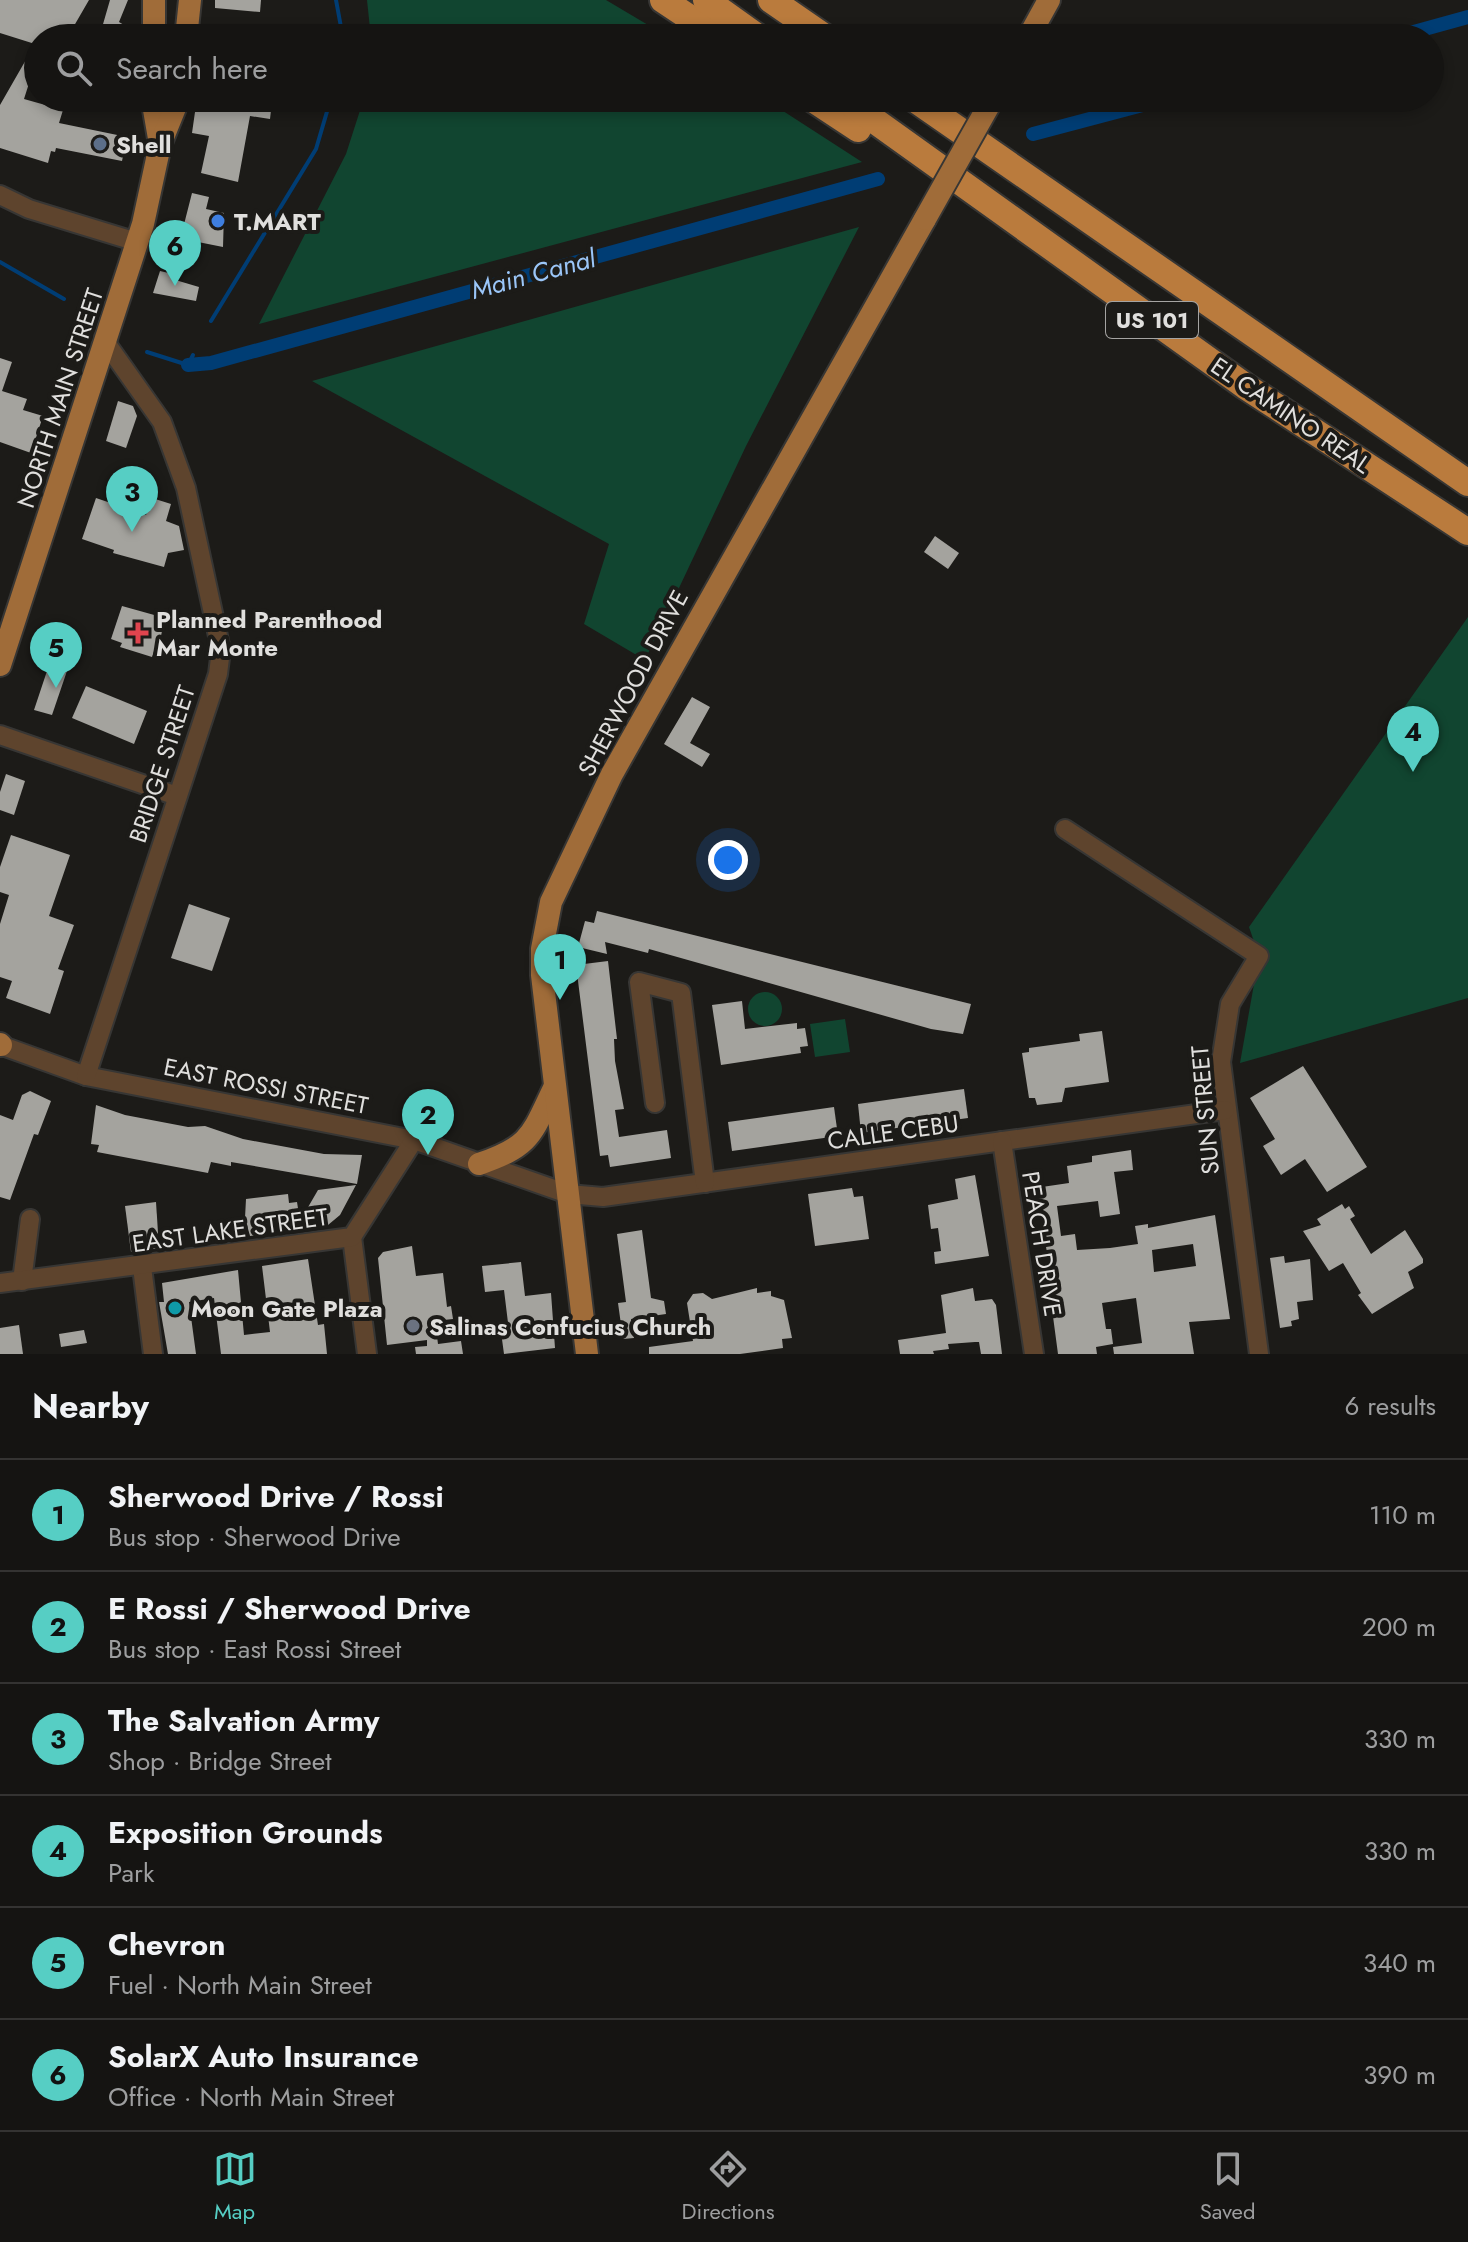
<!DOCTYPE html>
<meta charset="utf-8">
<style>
:root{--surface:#151412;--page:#222120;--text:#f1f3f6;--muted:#9d9e9f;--line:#343332;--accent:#56cec4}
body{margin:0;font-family:Jost,sans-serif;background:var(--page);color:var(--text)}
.you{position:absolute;left:728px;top:860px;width:28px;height:28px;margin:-20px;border:6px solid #fff;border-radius:50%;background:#1a73e8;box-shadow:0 0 0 12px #1a73e833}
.badge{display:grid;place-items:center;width:52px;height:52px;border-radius:50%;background:var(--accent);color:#111;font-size:26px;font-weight:700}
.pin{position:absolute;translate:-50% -66px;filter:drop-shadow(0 2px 4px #0008)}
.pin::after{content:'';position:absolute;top:42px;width:28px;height:24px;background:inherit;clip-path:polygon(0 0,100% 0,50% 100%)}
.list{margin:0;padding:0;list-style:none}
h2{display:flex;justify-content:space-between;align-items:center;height:104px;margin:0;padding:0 32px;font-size:34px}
h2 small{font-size:26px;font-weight:400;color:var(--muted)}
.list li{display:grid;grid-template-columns:52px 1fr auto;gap:24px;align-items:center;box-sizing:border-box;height:112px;padding:0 32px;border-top:2px solid var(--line)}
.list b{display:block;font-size:30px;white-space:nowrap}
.list p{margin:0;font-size:26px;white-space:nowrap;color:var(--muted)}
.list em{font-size:26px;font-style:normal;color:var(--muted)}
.icon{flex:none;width:44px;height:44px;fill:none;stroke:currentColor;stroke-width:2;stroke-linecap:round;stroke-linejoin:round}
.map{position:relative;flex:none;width:1468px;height:1354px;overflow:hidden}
.search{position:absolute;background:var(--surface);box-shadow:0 4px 12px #0003;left:24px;right:24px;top:24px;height:88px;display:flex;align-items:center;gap:20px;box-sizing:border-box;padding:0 28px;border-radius:44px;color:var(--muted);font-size:30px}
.sheet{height:776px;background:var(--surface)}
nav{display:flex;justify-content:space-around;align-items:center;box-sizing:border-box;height:112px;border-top:2px solid var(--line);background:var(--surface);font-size:22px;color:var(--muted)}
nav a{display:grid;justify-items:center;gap:4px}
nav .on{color:var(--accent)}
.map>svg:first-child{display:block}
</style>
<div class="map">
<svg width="1468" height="1354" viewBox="0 0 1468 1354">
<rect width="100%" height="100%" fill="#1c1b18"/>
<g fill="#114530">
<path d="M367,0H606L670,38H371Z"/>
<path d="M364,98H763L862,162L259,324L346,154Z"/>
<path d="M859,227L746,446L645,660L584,624L609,544L312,381Z"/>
<path d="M1468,617V998L1240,1063L1259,956L1249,927Z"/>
<circle cx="765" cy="1009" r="17"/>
<path d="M845,1019L850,1052L815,1057L810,1024Z"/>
</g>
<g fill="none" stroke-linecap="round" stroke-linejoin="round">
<g stroke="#003d74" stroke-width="4">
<path d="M336,0L343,38"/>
<path d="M0,262L64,299"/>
<path d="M211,321L316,149L331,98"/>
<path d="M147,352L188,365L193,355"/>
</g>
<g stroke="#003d74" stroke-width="14">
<path d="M1392,38L1468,17"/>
<path d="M1033,134L1169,98"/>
<path d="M188,365L211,363L878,179"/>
</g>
</g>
<g fill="#a4a39e" fill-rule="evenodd">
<path d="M0,0H89L67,38H38V79L31,77L24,99L63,110L59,123L127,137L122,161L56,148L55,152L51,151L48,163L0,148V105L35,44L0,33Z"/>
<path d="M110,0H128L119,22L129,28L126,38H99Z"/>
<path d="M215,0H261L260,12L215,8Z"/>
<path d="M197,98H254L272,102L270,119L250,116L238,182L201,173L209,136L192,133Z"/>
<path d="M192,193L209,197L206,209L224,213L223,247L198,242L196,248L179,244Z"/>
<path d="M160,271L173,274L172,279L199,287L196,301L153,293Z"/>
<path d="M0,358L12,362L2,391L27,399L23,410L43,416L31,453L0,442Z"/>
<path d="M118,401L133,406L137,416L126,448L106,441Z"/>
<path d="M96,498L146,515L152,498L171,504L166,521L179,526L184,550L168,553L164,567L113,553L114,550L82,539Z"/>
<path d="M935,536L959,553L948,569L924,552Z"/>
<path d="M122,606L165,618L158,649L155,648L152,657L120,647L122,643L111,639Z"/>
<path d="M51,659L69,665L52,715L34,710Z"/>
<path d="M86,686L147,711L134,744L72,718Z"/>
<path d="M692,697L710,707L690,743L710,754L702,767L664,744Z"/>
<path d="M6,774L25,781L14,815L0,810V792Z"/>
<path d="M11,835L70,855L49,916L74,925L58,969L64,971L50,1014L6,998L12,981L0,977V924L9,895L0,892V867Z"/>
<path d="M189,904L230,918L212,971L171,958Z"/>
<path d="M597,911L971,1004L963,1034L931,1029L649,949L648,953L605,942L607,954L578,947L585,921L594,923Z"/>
<path d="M608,961L617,1039H614L615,1061L624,1109L615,1110L619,1137L667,1130L671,1158L610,1167L608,1155L600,1156L576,965Z"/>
<path d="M742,1001L745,1029L797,1023V1029L805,1028L808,1046L800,1047L801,1053L721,1065L712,1005Z"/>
<path d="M1102,1031L1109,1082L1065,1088L1062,1102L1037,1105L1035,1098H1029L1022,1053L1029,1052V1048L1080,1041L1079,1034Z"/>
<path d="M1303,1066L1367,1167L1327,1192L1305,1159L1281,1175L1263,1146L1275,1139L1250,1098Z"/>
<path d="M964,1089L968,1118L861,1133L858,1104Z"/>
<path d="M30,1091L51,1101L38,1135L34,1134L10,1200L0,1197V1115L13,1120L22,1095Z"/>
<path d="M96,1105L125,1115L188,1127L205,1126L243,1139L324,1154L362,1155L357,1184L231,1162V1166L211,1162L208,1173L97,1152L99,1145L91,1144Z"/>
<path d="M834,1107L838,1136L732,1151L728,1122Z"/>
<path d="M1131,1150L1133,1170L1114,1172L1120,1214L1100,1217L1098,1201L1057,1206L1061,1236L1075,1234L1077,1250L1110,1248L1138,1244L1135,1226L1148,1224V1228L1215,1215L1230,1319L1189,1322L1194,1354H1114L1113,1347L1142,1343L1136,1298L1102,1303L1106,1329H1111L1113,1344L1096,1347L1097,1354H1058L1048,1279H1052L1035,1188L1069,1183L1067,1166L1092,1162V1156ZM1193,1244L1196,1266L1154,1272L1152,1250Z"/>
<path d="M975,1175L989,1256L935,1264L934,1252L941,1251L938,1228L931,1229L928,1205L958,1199L955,1179Z"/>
<path d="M356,1185L340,1215L328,1225L250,1236L245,1218L246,1199L288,1194L289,1203L297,1202L300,1221L318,1190Z"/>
<path d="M852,1188L854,1197L863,1196L869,1239L815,1246L808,1194Z"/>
<path d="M156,1202L159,1248L131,1252L125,1206Z"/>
<path d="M1342,1204L1345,1209L1349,1206L1355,1216L1350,1219L1371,1254L1405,1230L1423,1259V1263L1408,1272L1414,1288L1372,1314L1358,1295L1361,1293L1343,1263L1329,1271L1303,1231L1321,1225L1317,1219Z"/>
<path d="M642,1230L651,1298L664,1301L666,1314L631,1319L634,1338L623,1339L618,1303L626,1302L617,1234Z"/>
<path d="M412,1246L416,1276L443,1273L447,1307L451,1306L453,1319L435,1321L438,1344L461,1341L463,1354H416L415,1347L427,1346V1340L387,1345L378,1258L383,1252Z"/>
<path d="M1284,1256L1285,1263L1310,1259L1313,1300L1297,1302L1299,1319L1291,1321L1292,1326L1280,1328L1270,1258Z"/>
<path d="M308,1259L318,1325L324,1324L327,1354H221L214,1298L189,1302L196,1354H168L159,1302H164L162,1283L238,1270L244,1335L270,1332L262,1266Z"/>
<path d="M521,1262L525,1296L551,1293L555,1348L504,1354L501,1332L509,1331L504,1290L485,1292L482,1266Z"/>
<path d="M757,1288V1293L771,1291V1296L784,1300L792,1338L782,1339L783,1348L740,1354H649V1347L693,1341L687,1303L693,1294L703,1293L712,1299Z"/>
<path d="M973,1288L975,1301L992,1299L996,1305L1002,1354H981L979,1342H975L948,1344L949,1349L933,1351L934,1354H900L898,1340L946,1333L941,1295Z"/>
<path d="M19,1325L23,1354H0V1328Z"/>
<path d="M84,1330L87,1343L61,1347L59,1334Z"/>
</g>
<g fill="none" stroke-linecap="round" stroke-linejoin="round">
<g stroke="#373634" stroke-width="22">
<g id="minor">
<path d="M0,195L29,209L137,242"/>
<path d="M0,735L177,796"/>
<path d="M1065,829L1259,956L1230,1004L1221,1062L1259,1354"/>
<path d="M0,1045L86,1076L414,1140L568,1194L603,1197L1225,1110"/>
<path d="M86,1076L218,674L221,650L186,488L162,422L104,340"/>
<path d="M655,1103L639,982L681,993L705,1183"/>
<path d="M1002,1141L1034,1354"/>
<path d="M352,1237L367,1354"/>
<path d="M142,1267L153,1354"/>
<path d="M22,1281L30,1219"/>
<path d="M0,1283L352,1237L414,1140"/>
</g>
</g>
<g stroke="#373634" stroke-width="26">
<g id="major">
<path d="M154,38V0"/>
<path d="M186,38L190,0"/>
<path d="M1028,38L1049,0"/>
<path d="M152,98L160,144"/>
<path d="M0,665L143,224L160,145L179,98"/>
<path d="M0,1044L1,1045"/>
<path d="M479,1164C531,1146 531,1136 554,1088"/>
<path d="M587,1354L542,975V949L551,902L612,774L925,219"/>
</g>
</g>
<g stroke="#373634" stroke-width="30">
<g id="highway">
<path d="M663,0L720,38"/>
<path d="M706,0L759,38"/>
<path d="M771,0L826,38"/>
<path d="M811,98L858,129"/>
<path d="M843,98L1245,386L1468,532"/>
<path d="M913,98L1468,483"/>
</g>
</g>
<use href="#minor" stroke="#5e442d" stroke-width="18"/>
<use href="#major" stroke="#a06c39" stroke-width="22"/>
<use href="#highway" stroke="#ba7b3d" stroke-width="26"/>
<g stroke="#373634" stroke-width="26" stroke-linecap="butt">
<path id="major-bridge" d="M925,219L993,98"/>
</g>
<use href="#major-bridge" stroke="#a06c39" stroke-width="22"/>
</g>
<circle fill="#5c6f8a" stroke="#1c1b18" stroke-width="3" cx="100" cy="144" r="8"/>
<circle fill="#3f7fe0" stroke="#1c1b18" stroke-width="3" cx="218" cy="221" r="8"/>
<path fill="#e0444e" stroke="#1c1b18" stroke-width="3" d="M134 621h8v8h8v8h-8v8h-8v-8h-8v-8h8z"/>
<circle fill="#0f9aa8" stroke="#1c1b18" stroke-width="3" cx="175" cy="1308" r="8"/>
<circle fill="#6b7280" stroke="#1c1b18" stroke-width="3" cx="413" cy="1326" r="8"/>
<g text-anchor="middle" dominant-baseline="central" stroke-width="8" stroke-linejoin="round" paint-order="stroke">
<rect fill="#1c1b18" stroke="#a5a4a2" stroke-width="2" x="1106" y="302" width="92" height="36" rx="6"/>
<g font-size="22" font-weight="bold" fill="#e0dfdd">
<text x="1152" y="320">US 101</text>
</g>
<g font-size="24" font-weight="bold" fill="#e0dfdd" stroke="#1c1b18" text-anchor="start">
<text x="116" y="144">Shell</text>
<text x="234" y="221">T.MART</text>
<text x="156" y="619">Planned Parenthood<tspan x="156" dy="28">Mar Monte</tspan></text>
<text x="191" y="1308">Moon Gate Plaza</text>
<text x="429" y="1326">Salinas Confucius Church</text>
</g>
<g font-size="24" fill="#e0dfdd" stroke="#1c1b18">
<text transform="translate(60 398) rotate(-72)">NORTH MAIN STREET</text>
<text transform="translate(1291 415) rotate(34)">EL CAMINO REAL</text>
<text transform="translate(633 683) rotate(-62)">SHERWOOD DRIVE</text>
<text transform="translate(162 764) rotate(-72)">BRIDGE STREET</text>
<text transform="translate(266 1086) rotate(11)">EAST ROSSI STREET</text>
<text transform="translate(1205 1110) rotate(-95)">SUN STREET</text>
<text transform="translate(893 1132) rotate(-8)">CALLE CEBU</text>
<text transform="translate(230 1230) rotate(-8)">EAST LAKE STREET</text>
<text transform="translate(1042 1244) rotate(81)">PEACH DRIVE</text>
</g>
<g font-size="26" font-style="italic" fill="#9bc6f8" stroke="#1c1b18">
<text transform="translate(533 274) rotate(-15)">Main Canal</text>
</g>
</g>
</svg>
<div class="you"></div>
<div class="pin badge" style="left:560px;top:1000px">1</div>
<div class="pin badge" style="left:428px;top:1155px">2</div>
<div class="pin badge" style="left:132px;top:532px">3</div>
<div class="pin badge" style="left:1413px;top:772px">4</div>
<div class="pin badge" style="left:56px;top:688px">5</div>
<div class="pin badge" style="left:175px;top:286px">6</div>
<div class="search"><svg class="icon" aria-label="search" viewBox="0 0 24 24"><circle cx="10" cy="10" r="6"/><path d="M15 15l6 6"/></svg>Search here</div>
</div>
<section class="sheet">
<h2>Nearby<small>6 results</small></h2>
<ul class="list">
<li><span class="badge">1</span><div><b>Sherwood Drive / Rossi</b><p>Bus stop · Sherwood Drive</p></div><em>110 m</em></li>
<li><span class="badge">2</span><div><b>E Rossi / Sherwood Drive</b><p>Bus stop · East Rossi Street</p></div><em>200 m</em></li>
<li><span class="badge">3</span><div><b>The Salvation Army</b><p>Shop · Bridge Street</p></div><em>330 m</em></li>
<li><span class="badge">4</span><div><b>Exposition Grounds</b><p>Park</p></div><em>330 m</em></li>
<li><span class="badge">5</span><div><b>Chevron</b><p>Fuel · North Main Street</p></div><em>340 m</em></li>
<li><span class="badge">6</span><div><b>SolarX Auto Insurance</b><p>Office · North Main Street</p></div><em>390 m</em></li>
</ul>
</section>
<nav>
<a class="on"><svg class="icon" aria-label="map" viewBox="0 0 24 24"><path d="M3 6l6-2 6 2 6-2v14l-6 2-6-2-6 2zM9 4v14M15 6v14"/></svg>Map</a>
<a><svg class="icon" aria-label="directions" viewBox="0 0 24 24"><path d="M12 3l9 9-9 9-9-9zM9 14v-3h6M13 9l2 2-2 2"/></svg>Directions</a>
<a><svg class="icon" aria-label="saved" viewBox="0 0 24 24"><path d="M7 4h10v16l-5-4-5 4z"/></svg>Saved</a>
</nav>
